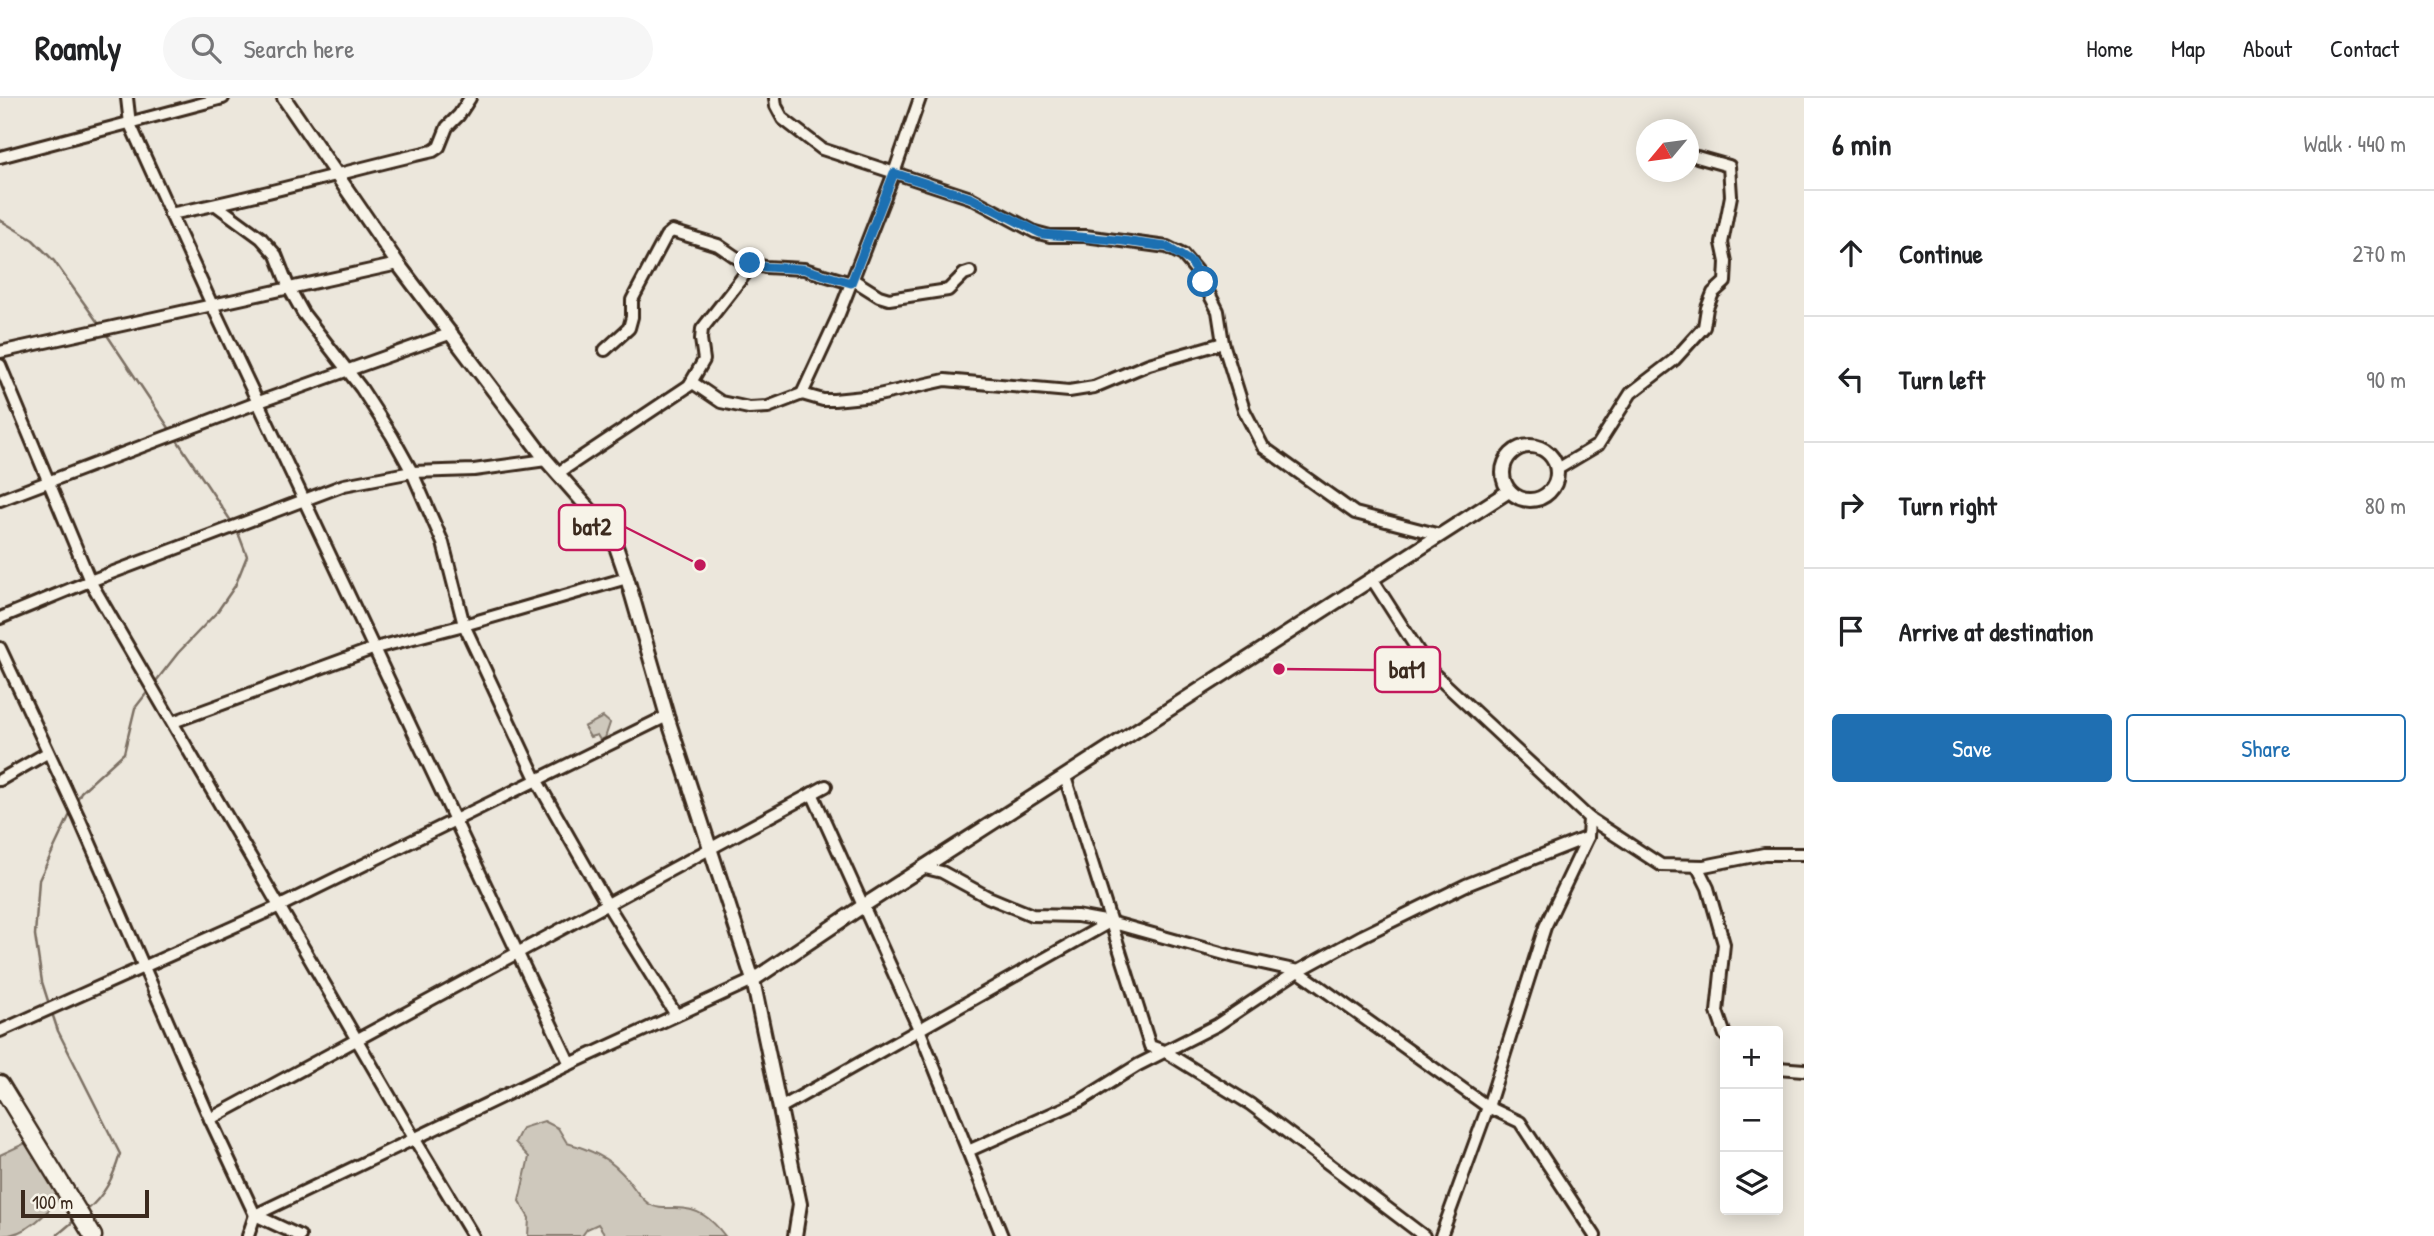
<!DOCTYPE html>
<meta charset="utf-8">
<style>
:root{--surface:#fff;--page:#f6f6f6;--text:#202124;--muted:#757577;--line:#e0e0e0;--accent:#1f6fb2}
body{margin:0;font-family:"Patrick Hand",sans-serif;background:var(--page);color:var(--text)}
.controls{position:absolute;right:21px;bottom:21px;display:grid;overflow:hidden;border-radius:7px;box-shadow:0 4px 18px #0003}
.controls button{width:63px;height:63px;display:grid;place-items:center;padding:0;border:0;border-bottom:2px solid var(--line);background:var(--surface);color:var(--text);font:35px sans-serif}
.compass{position:absolute;left:1636px;top:21px;width:63px;height:63px;border-radius:50%;background:var(--surface);box-shadow:0 4px 18px #0003;rotate:241deg}
.scale{position:absolute;left:21px;bottom:18px;width:128px;box-sizing:border-box;padding-left:7px;border:4px solid #3b2a1e;border-top:0;font-size:19px;line-height:24px;white-space:nowrap;color:#3b2a1e;-webkit-text-stroke:5px #f7f3e8;paint-order:stroke}
.stop{position:absolute;width:21px;height:21px;margin:-16px;border:5px solid #1f6fb2;border-radius:50%;background:#fff}
.stop.end{background:#1f6fb2;border-color:#fff;box-shadow:0 2px 7px #0008}
.list{margin:0;padding:0;list-style:none}
h2{display:flex;justify-content:space-between;align-items:center;height:91px;margin:0;padding:0 28px;font-size:30px}
h2 small{font-size:23px;font-weight:400;color:var(--muted)}
.list li{display:grid;grid-template-columns:46px 1fr auto;gap:21px;align-items:center;box-sizing:border-box;height:126px;padding:0 28px;border-top:2px solid var(--line)}
.list b{display:block;font-size:26px;white-space:nowrap}
.list em{font-size:23px;font-style:normal;color:var(--muted)}
.actions{display:flex;gap:14px;padding:21px 28px}
.actions a{flex:1;padding:16px 0;border:2px solid var(--accent);border-radius:7px;text-align:center;font-size:24px;color:var(--accent)}
.actions .main{background:var(--accent);color:#fff}
.icon{flex:none;width:38px;height:38px;fill:none;stroke:currentColor;stroke-width:2;stroke-linecap:round;stroke-linejoin:round}
.map{position:relative;flex:none;width:1804px;height:1138px;overflow:hidden}
header{display:flex;align-items:center;gap:42px;box-sizing:border-box;height:98px;padding:0 35px;background:var(--surface);border-bottom:2px solid var(--line)}
header strong{font-size:33px}
nav{display:flex;gap:38px;margin-inline-start:auto;font-size:24px}
.search{width:490px;height:63px;background:var(--page);display:flex;align-items:center;gap:18px;box-sizing:border-box;padding:0 24px;border-radius:38px;color:var(--muted);font-size:26px}
main{display:flex}
aside{flex:1;background:var(--surface)}
.map>svg:first-child{display:block}
</style>
<header>
<strong>Roamly</strong>
<div class="search"><svg class="icon" aria-label="search" viewBox="0 0 24 24"><circle cx="10" cy="10" r="6"/><path d="M15 15l6 6"/></svg>Search here</div>
<nav><a>Home</a><a>Map</a><a>About</a><a>Contact</a></nav>
</header>
<main>
<div class="map">
<svg width="1804" height="1138" viewBox="0 0 1804 1138">
<rect width="100%" height="100%" fill="#ece7dc"/>
<filter id="ink" filterUnits="userSpaceOnUse"><feTurbulence type="fractalNoise" baseFrequency=".0143" numOctaves="2"/><feDisplacementMap in="SourceGraphic" scale="14" xChannelSelector="R" yChannelSelector="G"/><feConvolveMatrix kernelMatrix="1 2 1 2 8 2 1 2 1" color-interpolation-filters="sRGB"/></filter>
<g filter="url(#ink)">
<g fill="#cec8bc" stroke="#84796d" stroke-width="2">
<path d="M603,619L610,625L605,640L600,642L597,637L590,639L584,629Z"/>
<path d="M544,1023L558,1030L567,1045C585,1050 607,1059 620,1073C631,1083 636,1097 649,1106C657,1111 666,1110 675,1110C699,1110 711,1120 725,1138H606L598,1126L587,1131L582,1138H528L529,1120L519,1103L529,1059L515,1044L522,1030Z"/>
<path d="M30,1043L63,1096C47,1115 27,1138 0,1138V1057Z"/>
</g>
<g fill="none" stroke-linecap="round" stroke-linejoin="round">
<g stroke="#7c7064" stroke-width="2.5">
<path d="M0,122L33,142L54,163L101,229"/>
<path d="M105,234L171,333"/>
<path d="M175,339L233,426"/>
<path d="M153,587L178,555L217,514L235,488L247,458L237,432"/>
<path d="M75,706L81,694L124,655L135,610L149,592"/>
<path d="M49,906L42,884L35,837L39,782L72,712"/>
<path d="M51,912L58,933L120,1056C113,1080 105,1097 86,1113"/>
<path d="M56,1138L75,1122"/>
</g>
<g stroke="#3b2a1e" stroke-width="16">
<g id="minor">
<path d="M127,0L130,26L212,207L570,966"/>
<path d="M775,0L776,8L783,21L822,51L971,100L1035,134L1050,138H1085L1167,149L1183,157L1199,176L1218,213L1223,245L1244,312L1263,349L1355,415L1440,437"/>
<path d="M0,59L223,0"/>
<path d="M216,107L261,140L276,157L289,190L303,215L361,290L392,338L412,374L443,445L464,527L537,683L607,806L676,917"/>
<path d="M170,116C259,99 345,73 433,53L439,49L447,29L459,17L470,0"/>
<path d="M852,181L879,198L889,201L948,192L964,176L970,174"/>
<path d="M605,252L629,230L632,219V202L666,138L672,133L718,147L740,162L750,165L765,169L804,171L851,185"/>
<path d="M0,254L398,166"/>
<path d="M0,267L90,483L414,1040L473,1138"/>
<path d="M690,286L704,262L701,241L702,231L745,176L750,165"/>
<path d="M802,296L839,216L894,75L920,0"/>
<path d="M1556,372L1598,347L1631,295L1674,262L1704,229L1707,210L1713,195L1725,184L1726,164L1722,145L1731,98L1729,68L1697,59"/>
<path d="M558,375L693,285L721,304L749,310L768,309L802,296L823,302H834L874,298L945,282L1069,293L1094,289L1149,266L1223,245"/>
<path d="M0,402L259,304L452,235"/>
<path d="M1372,481L1431,573L1589,720L1588,739L1545,829L1488,1009L1441,1138"/>
<path d="M0,520L90,483L344,387L412,374L474,372L546,362"/>
<path d="M0,550L80,722L210,1021L255,1117L300,1138"/>
<path d="M173,624L375,550L464,527L627,480"/>
<path d="M1065,679L1150,948L1164,953L1250,1006L1424,1138"/>
<path d="M0,682L47,655"/>
<path d="M812,695L919,931L1002,1138"/>
<path d="M1589,720L1661,767L1704,768L1764,756H1804"/>
<path d="M1697,768L1708,790L1724,846L1717,914L1725,937"/>
<path d="M925,770L942,774L988,799L1032,817L1077,818L1110,824L1235,859L1298,873L1488,1009L1520,1024L1595,1138"/>
<path d="M0,933L280,808L667,618"/>
<path d="M1778,970L1804,972"/>
<path d="M780,1010L1110,824"/>
<path d="M210,1021L826,688"/>
<path d="M968,1053L1080,1003L1138,967L1217,927L1298,873L1362,838L1466,787L1588,739"/>
<path d="M248,1138L255,1117L570,966L753,882"/>
</g>
</g>
<g stroke="#3b2a1e" stroke-width="18">
<g id="tertiary">
<path d="M284,0L398,166L546,362L612,437L627,480L667,618L753,882"/>
<circle cx="1530" cy="375" r="27"/>
<path d="M795,1138L800,1106L753,882L863,808L1509,393"/>
</g>
</g>
<g stroke="#3b2a1e" stroke-width="21">
<path id="primary" d="M0,986L93,1138"/>
</g>
<use href="#minor" stroke="#f7f3e8" stroke-width="10"/>
<use href="#tertiary" stroke="#f7f3e8" stroke-width="12"/>
<use href="#primary" stroke="#f7f3e8" stroke-width="16"/>
</g>
</g>
<g fill="none" stroke-linecap="round" stroke-linejoin="round" filter="url(#ink)">
<path stroke="#1f6fb2" stroke-width="9" d="M750,165L765,169L804,171L851,185L894,75L971,100L1042,136L1116,142L1167,149L1191,164L1203,184"/>
</g>
<path fill="none" stroke="#c2185b" stroke-width="2.5" d="M700 467L625 429M1279 571L1375 572"/>
<g fill="#c2185b" stroke="#f7f3e8" stroke-width="2.5">
<circle cx="700" cy="467" r="7"/>
<circle cx="1279" cy="571" r="7"/>
</g>
<g fill="#f7f3e8" stroke="#c2185b" stroke-width="2.5">
<rect x="559" y="407" width="66" height="45" rx="7"/>
<rect x="1375" y="549" width="65" height="45" rx="7"/>
</g>
<g font-size="24" text-anchor="middle" font-weight="bold" fill="#3b2a1e">
<text x="592" y="437">bat2</text>
<text x="1407" y="580">bat1</text>
</g>
</svg>
<div class="controls">
<button>+</button>
<button>−</button>
<button><svg class="icon" aria-label="layers" viewBox="0 0 24 24"><path d="M12 4l9 5-9 5-9-5zM3 14l9 5 9-5"/></svg></button>
</div>
<svg class="compass" viewBox="-18 -18 36 36"><path d="M0-13l5 13h-10z" fill="#e53935"/><path d="M0 13l5-13h-10z" fill="#757577"/></svg>
<div class="scale">100 m</div>
<div class="stop" style="left:1203px;top:184px"></div>
<div class="stop end" style="left:750px;top:165px"></div>
</div>
<aside>
<h2>6 min<small>Walk · 440 m</small></h2>
<ul class="list">
<li><svg class="icon" aria-label="ahead" viewBox="0 0 24 24"><path d="M12 20V5M6 11l6-6 6 6"/></svg><div><b>Continue</b></div><em>270 m</em></li>
<li><svg class="icon" aria-label="left" viewBox="0 0 24 24"><path d="M17 20v-9H6M10 6l-5 5 5 5"/></svg><div><b>Turn left</b></div><em>90 m</em></li>
<li><svg class="icon" aria-label="right" viewBox="0 0 24 24"><path d="M7 20v-9h11M14 6l5 5-5 5"/></svg><div><b>Turn right</b></div><em>80 m</em></li>
<li><svg class="icon" aria-label="arrive" viewBox="0 0 24 24"><path d="M6 21V4h12l-3 4 3 4H6"/></svg><div><b>Arrive at destination</b></div></li>
</ul>
<div class="actions"><a class="main">Save</a><a>Share</a></div>
</aside>
</main>
